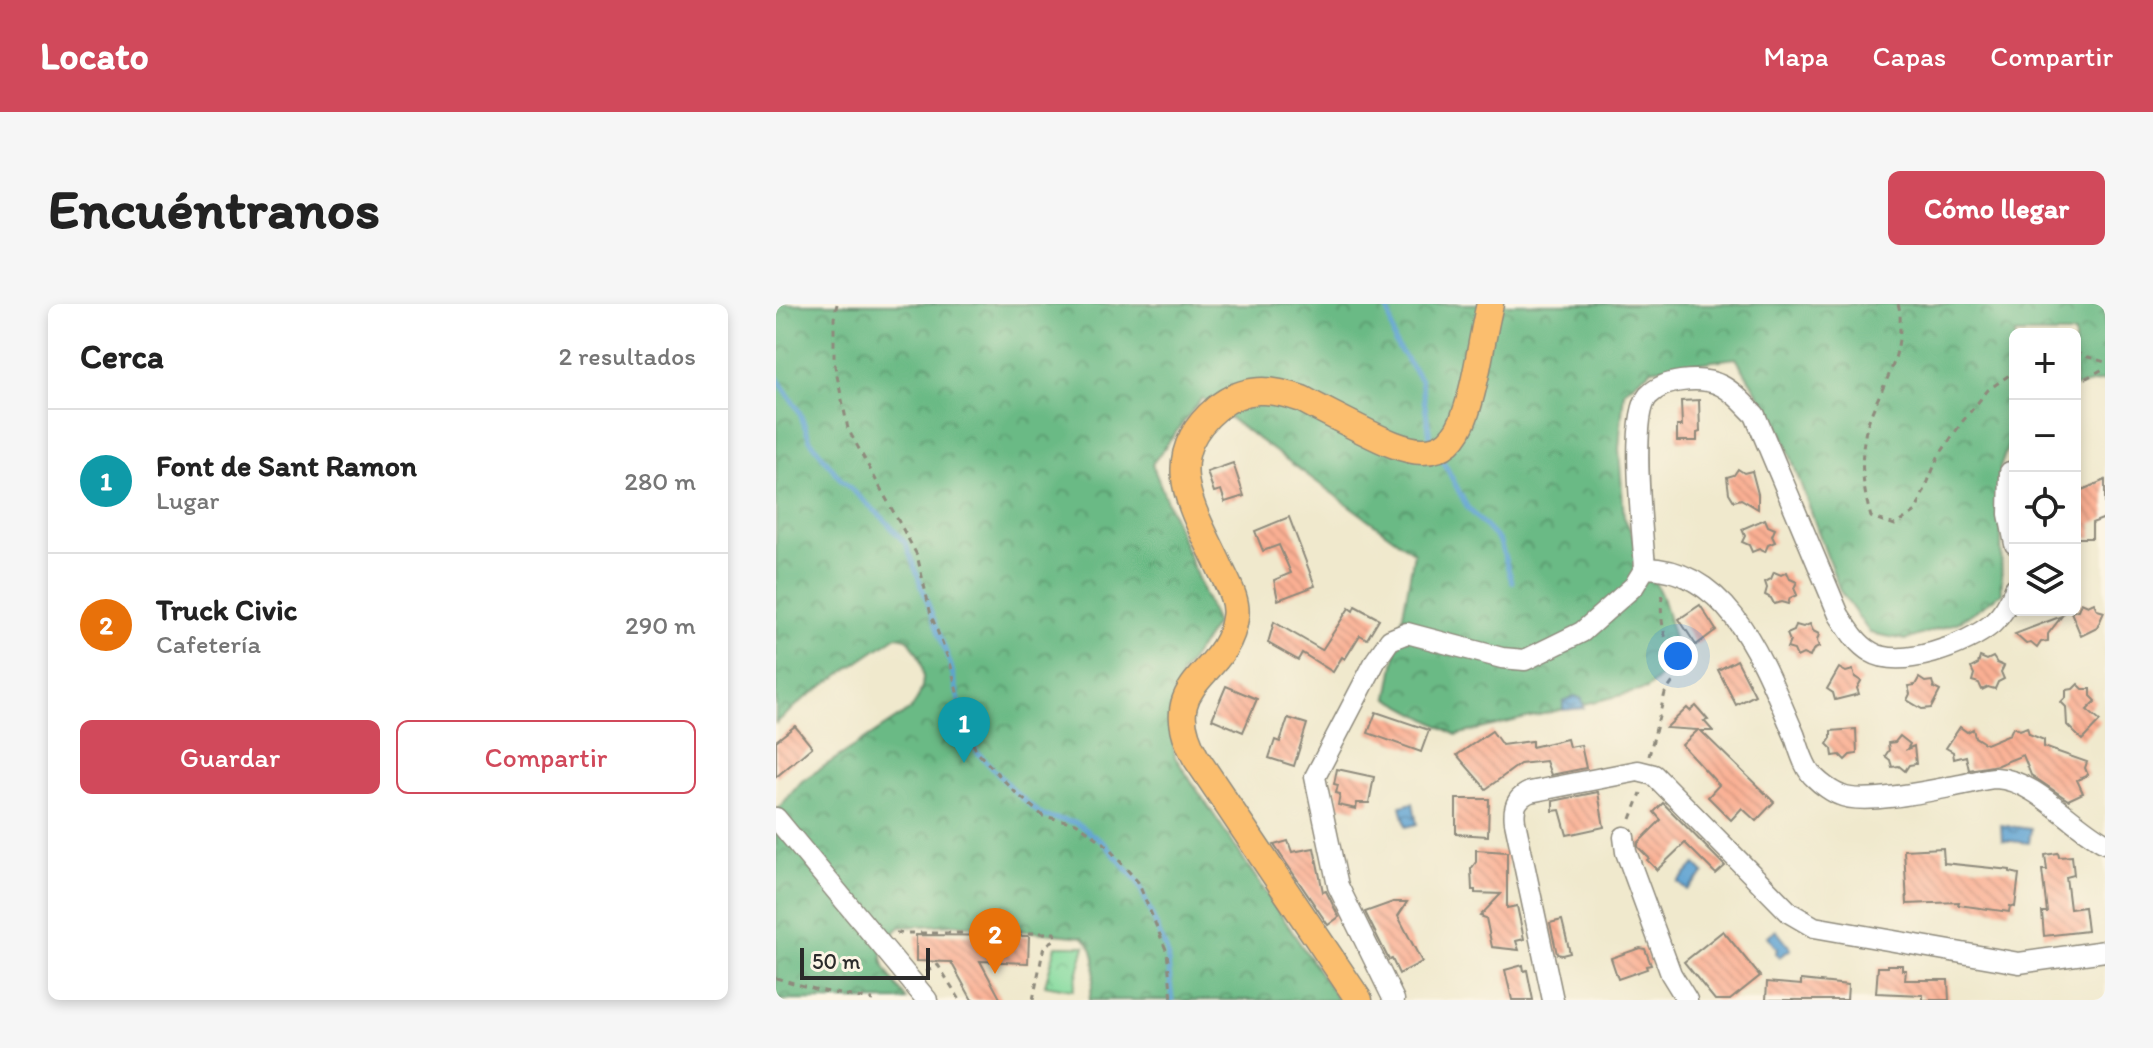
<!DOCTYPE html>
<html lang="es">
<meta charset="utf-8">
<style>
:root{--surface:#fff;--page:#f6f6f6;--text:#222;--muted:#767676;--line:#e0e0e0;--accent:#d1495b}
body{margin:0;font-family:Itim,sans-serif;background:var(--page);color:var(--text)}
.controls{position:absolute;right:24px;top:24px;display:grid;overflow:hidden;border-radius:12px;box-shadow:0 4px 12px #0003}
.controls button{width:72px;height:72px;display:grid;place-items:center;padding:0;border:0;border-bottom:2px solid var(--line);background:var(--surface);color:var(--text);font:40px sans-serif}
.scale{position:absolute;left:24px;bottom:20px;width:130px;box-sizing:border-box;padding-left:8px;border:4px solid #2b2b2b;border-top:0;font-size:22px;line-height:28px;white-space:nowrap;color:#2b2b2b;-webkit-text-stroke:6px #fcf5e5;paint-order:stroke}
.you{position:absolute;left:902px;top:352px;width:28px;height:28px;margin:-20px;border:6px solid #fff;border-radius:50%;background:#1a73e8;box-shadow:0 0 0 12px #1a73e833}
.badge{display:grid;place-items:center;width:52px;height:52px;border-radius:50%;background:var(--accent);color:#fff;font-size:26px;font-weight:700}
.pin{position:absolute;translate:-50% -66px;filter:drop-shadow(0 2px 4px #0008)}
.pin::after{content:'';position:absolute;top:42px;width:28px;height:24px;background:inherit;clip-path:polygon(0 0,100% 0,50% 100%)}
.list{margin:0;padding:0;list-style:none}
h2{display:flex;justify-content:space-between;align-items:center;height:104px;margin:0;padding:0 32px;font-size:34px}
h2 small{font-size:26px;font-weight:400;color:var(--muted)}
.list li{display:grid;grid-template-columns:52px 1fr auto;gap:24px;align-items:center;box-sizing:border-box;height:144px;padding:0 32px;border-top:2px solid var(--line)}
.list b{display:block;font-size:30px;white-space:nowrap}
.list p{margin:0;font-size:26px;white-space:nowrap;color:var(--muted)}
.list em{font-size:26px;font-style:normal;color:var(--muted)}
.actions{display:flex;gap:16px;padding:24px 32px}
.actions a{flex:1;padding:18px 0;border:2px solid var(--accent);border-radius:12px;text-align:center;font-size:28px;color:var(--accent)}
.actions .main{background:var(--accent);color:#fff}
.icon{flex:none;width:44px;height:44px;fill:none;stroke:currentColor;stroke-width:2;stroke-linecap:round;stroke-linejoin:round}
.map{position:relative;flex:none;width:1329px;height:696px;overflow:hidden;border-radius:12px}
header{display:flex;align-items:center;gap:48px;box-sizing:border-box;height:112px;padding:0 40px;background:var(--accent);color:#fff}
header strong{font-size:38px}
nav{display:flex;gap:44px;margin-inline-start:auto;font-size:28px}
.intro{display:flex;align-items:center;justify-content:space-between;box-sizing:border-box;height:192px;padding:0 48px}
h1{margin:0;font-size:56px}
.button{padding:20px 36px;border-radius:12px;background:var(--accent);color:#fff;font-size:28px;font-weight:700}
main{display:flex;gap:48px;padding:0 48px}
aside{flex:1;background:var(--surface);border-radius:12px;box-shadow:0 4px 12px #0003}
.map>svg:first-child{display:block}
</style>
<header>
<strong>Locato</strong>
<nav><a>Mapa</a><a>Capas</a><a>Compartir</a></nav>
</header>
<div class="intro"><h1>Encuéntranos</h1><a class="button">Cómo llegar</a></div>
<main>
<aside>
<h2>Cerca<small>2 resultados</small></h2>
<ul class="list">
<li><span class="badge" style="background:#0f9aa8">1</span><div><b>Font de Sant Ramon</b><p>Lugar</p></div><em>280 m</em></li>
<li><span class="badge" style="background:#e8710a">2</span><div><b>Truck Civic</b><p>Cafetería</p></div><em>290 m</em></li>
</ul>
<div class="actions"><a class="main">Guardar</a><a>Compartir</a></div>
</aside>
<div class="map">
<svg width="1329" height="696" viewBox="0 0 1329 696">
<defs>
<pattern id="forest-crowns" width="20" height="18" patternUnits="userSpaceOnUse" patternTransform="scale(2)"><rect width="20" height="18" fill="#6bba85"/><path d="M2 6a3 3 0 1 1 6 0M12 15a3 3 0 1 1 6 0" fill="none" stroke="#58976d"/></pattern>
<pattern id="park-crowns" width="20" height="18" patternUnits="userSpaceOnUse" patternTransform="scale(2)"><rect width="20" height="18" fill="#84da9e"/><path d="M2 6a3 3 0 1 1 6 0M12 15a3 3 0 1 1 6 0" fill="none" stroke="#72bb88"/></pattern>
<pattern id="water-ripples" width="26" height="14" patternUnits="userSpaceOnUse" patternTransform="scale(2)"><rect width="26" height="14" fill="#5da2d2"/><path d="M2 4q2-2 4 0t4 0M15 11q2-2 4 0t4 0" fill="none" stroke="#4d84ab"/></pattern>
<pattern id="building-back-hatch" width="6" height="6" patternUnits="userSpaceOnUse" patternTransform="scale(2)"><rect width="6" height="6" fill="#faaf93"/><path d="M-1 5l2 2M0 0l6 6M5-1l2 2" fill="none" stroke="#d6977f"/></pattern>
</defs>
<rect width="100%" height="100%" fill="#fcf5e5"/>
<filter id="ink" filterUnits="userSpaceOnUse"><feTurbulence type="fractalNoise" baseFrequency=".0125" numOctaves="2"/><feDisplacementMap in="SourceGraphic" scale="16" xChannelSelector="R" yChannelSelector="G"/><feConvolveMatrix kernelMatrix="1 2 1 2 8 2 1 2 1" color-interpolation-filters="sRGB"/></filter>
<filter id="wash" filterUnits="userSpaceOnUse"><feTurbulence type="fractalNoise" baseFrequency=".006" numOctaves="4" result="noise"/><feDisplacementMap in="SourceGraphic" scale="32" xChannelSelector="R" yChannelSelector="G"/><feGaussianBlur stdDeviation="1.8" result="paint"/><feColorMatrix in="noise" values="0 0 0 0 0 0 0 0 0 0 0 0 0 0 0 0 0 1.4 0 .05"/><feComposite in="paint" operator="in"/></filter>
<g filter="url(#wash)">
<rect width="100%" height="100%" fill="#f0e9cd"/>
<path fill="url(#forest-crowns)" stroke="#4b7258" stroke-width="2" d="M0,0H1329V76L1299,83V30H1239V122L1224,164L1226,289L1183,318L1130,336L1094,329L1064,287L1006,129L960,54L876,65L848,87L843,145L848,213L886,293L904,354L871,385L680,431L612,394L638,249L426,94L376,160L440,320L405,371L394,406L399,453L562,696H313C318,675 325,650 307,633L181,620L124,623C90,653 111,666 131,696H0V507L26,477L135,405C153,381 150,357 131,334L121,332L28,395L0,419Z"/>
<path fill="url(#park-crowns)" stroke="#588264" stroke-width="2" d="M280,642H309L297,686L269,681Z"/>
<g fill="url(#water-ripples)" stroke="#44667e" stroke-width="2">
<path d="M902,345L906,347L910,362L907,368H902L895,356L896,348Z"/>
<path d="M799,392L806,395L808,404L787,406V397Z"/>
<path d="M637,499L641,520L630,523L625,502Z"/>
<path d="M1225,521L1255,525L1253,539L1226,536Z"/>
<path d="M919,560L928,569L911,586L902,578Z"/>
<path d="M1000,626L1015,645L1003,653L1000,649L1001,645L991,632Z"/>
</g>
<g fill="none" stroke-linecap="round" stroke-linejoin="round">
<g stroke="#5da2d2" stroke-width="5">
<path d="M611,0L619,39L645,76L654,133"/>
<path d="M0,72L23,107L34,136L66,177L107,214L130,240L175,362L189,423L201,448L240,489L267,512L300,519L328,539L362,578L391,648L396,696"/>
<path d="M666,155L691,203L724,238L736,278"/>
</g>
</g>
<g id="blocks">
<g fill="url(#building-back-hatch)">
<path d="M923,96L924,128L921,129V137H901V122H906L905,97Z"/>
<path d="M457,159L468,192L449,198L445,186L438,188L431,168Z"/>
<path d="M962,165L968,169L976,167L982,190V205L965,195L958,197L953,189L951,173L958,171Z"/>
<path d="M1329,176V214L1316,219V234H1299V189Z"/>
<path d="M513,213L539,282L502,296L498,276L515,269L503,241L487,247L479,227Z"/>
<path d="M989,215L992,222L999,225L996,232L999,238L992,241L989,248L983,245L976,248L973,241L966,238L969,232L966,225Z"/>
<path d="M998,268L1005,271L1011,268L1014,275L1021,278L1018,284L1021,291L1014,294L1012,300L1005,298L998,300L995,294L989,291L991,284L989,278L995,275Z"/>
<path d="M1305,299L1312,302L1318,299L1321,306L1328,308L1321,324L1305,332L1295,308L1302,306Z"/>
<path d="M924,301L940,326L920,341L903,315Z"/>
<path d="M579,302L603,315L591,335L584,331L569,355L566,353L557,368L526,349L522,356L492,339L498,318L546,346L573,304L577,307Z"/>
<path d="M1286,312L1272,330V337L1265,338L1261,344L1255,339L1250,340L1239,330Z"/>
<path d="M1034,320L1037,327L1043,330L1041,337L1043,343L1037,346L1034,353L1027,350L1021,353L1018,346L1011,344L1014,337L1011,330L1018,327L1020,321L1027,323Z"/>
<path d="M1204,353L1211,356L1217,353L1221,359L1228,362L1225,368L1228,375L1222,378L1219,385L1212,383L1206,386L1203,379L1196,377L1198,370L1195,364L1202,360Z"/>
<path d="M961,356L979,391L960,401L942,366Z"/>
<path d="M1063,364L1070,368L1077,366L1079,373L1085,377L1081,384L1083,390L1059,396L1057,389L1051,385Z"/>
<path d="M1143,374L1149,378L1156,377L1158,384L1164,387L1155,404L1146,405L1131,396L1134,390L1132,382L1139,381Z"/>
<path d="M1302,380L1307,385H1315V392L1320,397L1311,406L1324,417L1306,436L1291,421L1290,403L1285,398L1290,393V386L1297,385Z"/>
<path d="M450,382L481,395L467,428L436,415Z"/>
<path d="M920,402L932,416L928,417L937,427H925L998,498L980,517L966,504L955,516L932,493L943,481L906,441L922,426L890,424L911,404L914,407Z"/>
<path d="M600,408L653,426L645,448L592,429Z"/>
<path d="M512,414L531,420L518,462L493,454L499,436L504,438Z"/>
<path d="M19,422L36,443L0,473V437Z"/>
<path d="M1184,423L1191,428L1197,425L1199,433L1210,440L1234,430L1237,423L1244,426L1251,423L1253,430L1268,436V443L1311,458L1309,464L1312,471L1301,476L1307,489L1292,496L1255,471L1247,451L1222,461L1193,466L1190,452L1178,455L1177,448L1170,444Z"/>
<path d="M1080,425L1081,450L1074,451L1069,456L1064,451L1057,452L1056,445L1051,440L1055,434V427Z"/>
<path d="M716,427L726,441L756,437V443L791,435L793,443L805,441L810,464L775,471L770,457L744,460L710,485L681,451Z"/>
<path d="M1124,432L1134,440L1131,445L1138,442L1140,460L1133,461L1129,467L1123,462L1116,463L1114,456L1109,452L1113,446L1112,439L1119,438Z"/>
<path d="M561,465L598,473L593,499H581L580,505L562,501L564,490L560,489L562,481L558,480Z"/>
<path d="M822,488L828,523L791,531L784,506L777,507V497Z"/>
<path d="M680,495H713L712,532L680,530Z"/>
<path d="M887,499L949,562L940,570L909,539L881,566L871,556L873,554L862,543V539L885,516L878,508Z"/>
<path d="M512,537L516,548L538,544L547,588L550,587L563,613L552,621L498,541Z"/>
<path d="M1167,544L1168,559L1234,566V568L1243,570L1239,603L1234,602L1233,608L1182,601L1183,598L1131,600L1128,546Z"/>
<path d="M700,546L731,548V604L741,602L748,635L740,637L743,646L716,643L710,614L704,612L725,590L699,589V586H696L695,565L700,558Z"/>
<path d="M1282,549L1283,553L1296,552L1298,571L1290,573L1294,605L1308,603L1311,627L1268,632L1266,608H1271L1266,566H1271L1269,551Z"/>
<path d="M617,598H631L622,612L646,658L623,670L616,655L613,656L589,608Z"/>
<path d="M786,616L794,649L786,651L781,650L774,619Z"/>
<path d="M947,627L984,672L954,696H939L908,658Z"/>
<path d="M140,631L253,632L252,659L204,657L225,696H196L175,658L140,657Z"/>
<path d="M864,644L869,645L875,661L870,662L871,665L842,675L835,654Z"/>
<path d="M747,661L748,667L751,666L757,696H736L729,666Z"/>
<path d="M1112,661H1126V666H1130L1129,676H1172L1173,696H1147V691L1100,689L1102,663H1112Z"/>
<path d="M1025,676L1072,681L1071,696H990L991,678L1025,681Z"/>
</g>
</g>
</g>
<g filter="url(#ink)">
<use href="#blocks" fill-opacity="0" stroke="#8e8a7c" stroke-width="2"/>
<g fill="none" stroke-linecap="round" stroke-linejoin="round">
<g stroke="#8e8a7c" stroke-width="23">
<g id="minor">
<path d="M1234,168L1233,210L1239,240"/>
<path d="M869,264C867,231 853,115 872,92C882,82 892,79 905,77C943,72 954,85 979,111L1063,311C1072,325 1081,340 1095,348C1124,366 1191,341 1216,320C1227,310 1234,298 1239,284"/>
<path d="M0,514L151,696"/>
<path d="M848,533L850,548L895,670L911,696"/>
<path d="M618,696L562,582L539,473L600,356L614,336L631,329L726,354L749,356L806,328L858,282L869,264C956,265 989,364 1018,430C1023,443 1028,465 1039,474C1045,480 1056,488 1064,491C1087,502 1158,486 1184,481C1196,479 1209,474 1220,474C1259,476 1295,521 1329,539"/>
<path d="M777,696L739,518C737,504 740,494 754,488L862,467L878,471L1014,609L1038,623L1243,659L1329,647"/>
</g>
</g>
<g stroke="#8e8a7c" stroke-width="29">
<path id="major" d="M583,696L420,454C377,376 451,375 459,314C462,298 453,282 446,268C420,209 379,156 441,104C468,82 495,84 526,95C546,106 566,116 586,126C628,147 671,167 690,108C702,73 705,35 714,0"/>
</g>
<g stroke="#8e8a7c" stroke-width="3" stroke-dasharray="6 6" stroke-linecap="butt">
<path d="M61,0L58,14V57L72,125L141,251L155,311L175,362L189,423L201,448L240,489L267,512L300,519L328,539L362,578L391,648L396,696"/>
<path d="M1122,0C1125,8 1124,16 1124,25C1122,60 1109,77 1096,108C1082,141 1085,180 1095,213L1119,221L1140,207L1162,153L1186,118L1212,86L1239,67"/>
<path d="M1299,49L1329,58"/>
<path d="M1299,80L1329,64"/>
<path d="M873,452L889,389L907,364C888,346 882,311 887,286"/>
<path d="M855,515L865,489"/>
<path d="M120,629H279L280,635L268,642L257,696"/>
<path d="M150,668L162,661L184,696"/>
<path d="M0,674L42,686L97,696"/>
</g>
<use href="#minor" stroke="#fff" stroke-width="20"/>
<use href="#major" stroke="#fbbe6e" stroke-width="26"/>
</g>
</g>
</svg>
<div class="controls">
<button>+</button>
<button>−</button>
<button><svg class="icon" aria-label="locate" viewBox="0 0 24 24"><circle cx="12" cy="12" r="6"/><path d="M12 2v4M12 18v4M2 12h4M18 12h4"/></svg></button>
<button><svg class="icon" aria-label="layers" viewBox="0 0 24 24"><path d="M12 4l9 5-9 5-9-5zM3 14l9 5 9-5"/></svg></button>
</div>
<div class="scale">50 m</div>
<div class="you"></div>
<div class="pin badge" style="left:188px;top:459px;background:#0f9aa8">1</div>
<div class="pin badge" style="left:219px;top:670px;background:#e8710a">2</div>
</div>
</main>
